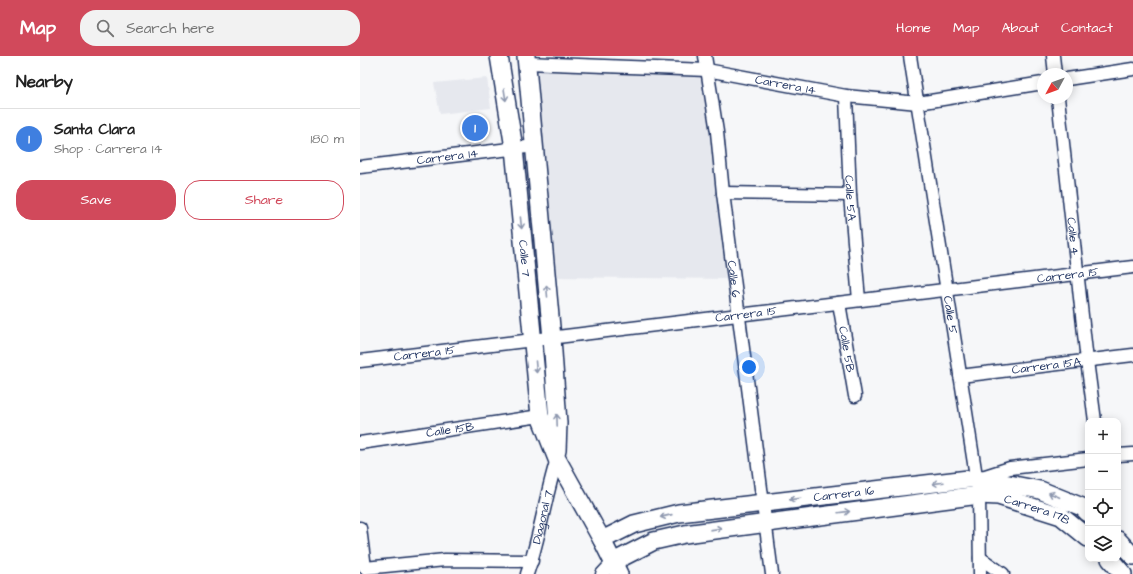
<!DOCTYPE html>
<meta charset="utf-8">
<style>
:root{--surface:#fff;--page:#f2f2f2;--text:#222;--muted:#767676;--line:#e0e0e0;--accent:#d1495b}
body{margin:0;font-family:"Architects Daughter",sans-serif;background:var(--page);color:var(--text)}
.controls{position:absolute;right:12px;bottom:12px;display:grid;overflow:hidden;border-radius:8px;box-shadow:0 2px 10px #0003}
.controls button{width:36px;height:36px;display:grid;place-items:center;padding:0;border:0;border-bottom:1px solid var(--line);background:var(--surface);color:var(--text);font:20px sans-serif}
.compass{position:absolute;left:677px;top:12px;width:36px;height:36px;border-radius:50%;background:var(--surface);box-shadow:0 2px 10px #0003;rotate:229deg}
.you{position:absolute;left:389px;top:311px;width:14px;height:14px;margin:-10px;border:3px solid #fff;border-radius:50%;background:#1a73e8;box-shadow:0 0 0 6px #1a73e833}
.badge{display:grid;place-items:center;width:26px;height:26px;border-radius:50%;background:var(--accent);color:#fff;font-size:13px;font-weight:700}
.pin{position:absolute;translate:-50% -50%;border:2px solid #fff;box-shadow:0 1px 4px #0006}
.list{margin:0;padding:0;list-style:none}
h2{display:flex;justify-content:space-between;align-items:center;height:52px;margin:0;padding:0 16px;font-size:17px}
h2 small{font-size:13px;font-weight:400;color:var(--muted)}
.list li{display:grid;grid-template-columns:26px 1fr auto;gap:12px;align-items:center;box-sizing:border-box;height:60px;padding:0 16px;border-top:1px solid var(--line)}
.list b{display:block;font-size:15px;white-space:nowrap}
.list p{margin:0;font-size:13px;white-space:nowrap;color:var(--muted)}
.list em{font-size:13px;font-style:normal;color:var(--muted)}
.actions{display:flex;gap:8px;padding:12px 16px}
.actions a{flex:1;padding:9px 0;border:1px solid var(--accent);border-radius:16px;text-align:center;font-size:14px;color:var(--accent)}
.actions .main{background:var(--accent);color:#fff}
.icon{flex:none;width:22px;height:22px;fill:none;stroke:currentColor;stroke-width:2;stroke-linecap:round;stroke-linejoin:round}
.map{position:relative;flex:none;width:773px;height:518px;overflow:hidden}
header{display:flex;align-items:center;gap:24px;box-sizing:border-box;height:56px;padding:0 20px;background:var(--accent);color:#fff}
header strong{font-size:19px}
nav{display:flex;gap:22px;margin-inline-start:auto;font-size:14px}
.search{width:280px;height:36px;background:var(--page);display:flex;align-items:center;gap:10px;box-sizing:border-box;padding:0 14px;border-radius:16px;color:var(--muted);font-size:15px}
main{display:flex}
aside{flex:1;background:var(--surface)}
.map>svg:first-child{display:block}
</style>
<header>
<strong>Map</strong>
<div class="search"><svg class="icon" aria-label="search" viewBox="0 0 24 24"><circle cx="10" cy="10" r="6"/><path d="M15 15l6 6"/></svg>Search here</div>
<nav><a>Home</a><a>Map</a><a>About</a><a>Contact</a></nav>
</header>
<main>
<aside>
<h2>Nearby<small></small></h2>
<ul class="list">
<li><span class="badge" style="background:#3f7fe0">1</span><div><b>Santa Clara</b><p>Shop · Carrera 14</p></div><em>180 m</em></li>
</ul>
<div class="actions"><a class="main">Save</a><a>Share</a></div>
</aside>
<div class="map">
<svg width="773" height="518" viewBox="0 0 773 518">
<rect width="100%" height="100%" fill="#f6f7f9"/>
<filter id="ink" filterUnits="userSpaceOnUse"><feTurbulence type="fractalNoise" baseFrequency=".025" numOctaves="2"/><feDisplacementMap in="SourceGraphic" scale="8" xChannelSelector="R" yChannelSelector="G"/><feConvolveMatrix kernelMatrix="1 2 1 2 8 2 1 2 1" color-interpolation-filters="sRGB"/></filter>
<g filter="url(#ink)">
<g fill="#e6e8ee">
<path d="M167,7L347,14L374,223L186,221Z"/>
<path d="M127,22L131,52L80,58L74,27Z"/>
</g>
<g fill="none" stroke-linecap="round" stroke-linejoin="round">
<g stroke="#1b2f5e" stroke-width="15">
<g id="street">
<path id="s1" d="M345,0L357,76L363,137L412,518"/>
<path id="s2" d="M550,0L619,439L620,518"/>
<path d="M693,0L695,18"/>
<path id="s3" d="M167,7L347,14L486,40L558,47L683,27"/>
<path d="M707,23L773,13"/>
<path id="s4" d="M486,40L490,139L499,244"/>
<path id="s5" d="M698,42L727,305L735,365"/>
<path id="s6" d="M0,111L175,90"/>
<path d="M363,137L490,139"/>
<path id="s7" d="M479,247L495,340"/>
<path id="s8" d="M0,305L773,211"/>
<path id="s9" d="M600,320L773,299"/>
<path id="s10" d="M0,387L180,360"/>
<path d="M758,399L773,398"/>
<path d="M619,422L650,412L728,403"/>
<path d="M0,472L5,512L85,504L172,505"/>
<path d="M620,502L643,518"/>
<path id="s11" d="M167,518C180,481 185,441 197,403"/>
<path d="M242,518L253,506"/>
</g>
</g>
<g stroke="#1b2f5e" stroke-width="20">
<g id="secondary">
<path id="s12" d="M139,0L154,92L180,360L197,403L242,484L259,518"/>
<path d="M166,0L192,282L198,367L197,395"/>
<path id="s13" d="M242,484L274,468L319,457L617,422L680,434L722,451L728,457"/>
<path d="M758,484L773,500"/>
<path d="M750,503L763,518"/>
<path id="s14" d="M253,506L294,485L325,478L619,439L638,440L701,460L728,482"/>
</g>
</g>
<use href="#street" stroke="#fff" stroke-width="12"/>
<use href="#secondary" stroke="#fff" stroke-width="17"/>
</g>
<defs><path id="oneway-shaft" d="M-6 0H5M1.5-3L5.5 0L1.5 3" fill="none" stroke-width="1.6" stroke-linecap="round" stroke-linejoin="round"/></defs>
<g stroke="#8d97ae">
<use href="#oneway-shaft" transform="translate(145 39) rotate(81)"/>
<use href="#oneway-shaft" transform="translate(161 167) rotate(84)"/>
<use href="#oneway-shaft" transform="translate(187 235) rotate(-95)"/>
<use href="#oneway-shaft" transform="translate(176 311) rotate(85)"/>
<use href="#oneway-shaft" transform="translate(197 364) rotate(-92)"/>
<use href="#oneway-shaft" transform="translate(578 427) rotate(173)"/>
<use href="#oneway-shaft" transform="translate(694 439) rotate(-157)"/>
<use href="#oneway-shaft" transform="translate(435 443) rotate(173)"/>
<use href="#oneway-shaft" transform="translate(484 456) rotate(-7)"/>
<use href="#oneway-shaft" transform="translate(306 460) rotate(167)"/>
<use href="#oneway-shaft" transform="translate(356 473) rotate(-8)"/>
</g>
</g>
<g text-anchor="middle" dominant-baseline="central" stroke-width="3" stroke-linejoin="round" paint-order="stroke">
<g font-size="12" fill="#1b2f5e" stroke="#fff">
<text stroke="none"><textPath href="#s3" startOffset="260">Carrera 14</textPath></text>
<text stroke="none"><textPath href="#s6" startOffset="88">Carrera 14</textPath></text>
<text stroke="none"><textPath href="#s4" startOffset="102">Calle 5A</textPath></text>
<text stroke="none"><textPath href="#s5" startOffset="139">Calle 4</textPath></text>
<text stroke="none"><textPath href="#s12" startOffset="204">Calle 7</textPath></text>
<text stroke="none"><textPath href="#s8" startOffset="713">Carrera 15</textPath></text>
<text stroke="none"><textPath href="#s1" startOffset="225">Calle 6</textPath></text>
<text stroke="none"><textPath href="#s8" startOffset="389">Carrera 15</textPath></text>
<text stroke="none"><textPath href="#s2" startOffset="262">Calle 5</textPath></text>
<text stroke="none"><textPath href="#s7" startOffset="47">Calle 5B</textPath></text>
<text stroke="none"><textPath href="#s8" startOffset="65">Carrera 15</textPath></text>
<text stroke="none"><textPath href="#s9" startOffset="87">Carrera 15A</textPath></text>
<text stroke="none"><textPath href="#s10" startOffset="91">Calle 15B</textPath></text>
<text stroke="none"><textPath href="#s13" startOffset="248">Carrera 16</textPath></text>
<text stroke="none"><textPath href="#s14" startOffset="435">Carrera 17B</textPath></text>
<text stroke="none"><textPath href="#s11" startOffset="59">Diagonal 7</textPath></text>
</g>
</g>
</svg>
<div class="controls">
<button>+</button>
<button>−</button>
<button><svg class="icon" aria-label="locate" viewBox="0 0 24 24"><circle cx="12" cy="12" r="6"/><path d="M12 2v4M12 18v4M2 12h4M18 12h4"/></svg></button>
<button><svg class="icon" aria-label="layers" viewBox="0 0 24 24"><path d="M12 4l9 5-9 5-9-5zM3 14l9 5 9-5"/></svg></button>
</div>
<svg class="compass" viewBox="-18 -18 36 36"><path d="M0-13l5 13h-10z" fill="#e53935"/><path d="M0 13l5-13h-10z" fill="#767676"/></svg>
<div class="you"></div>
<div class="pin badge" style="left:115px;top:72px;background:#3f7fe0">1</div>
</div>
</main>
